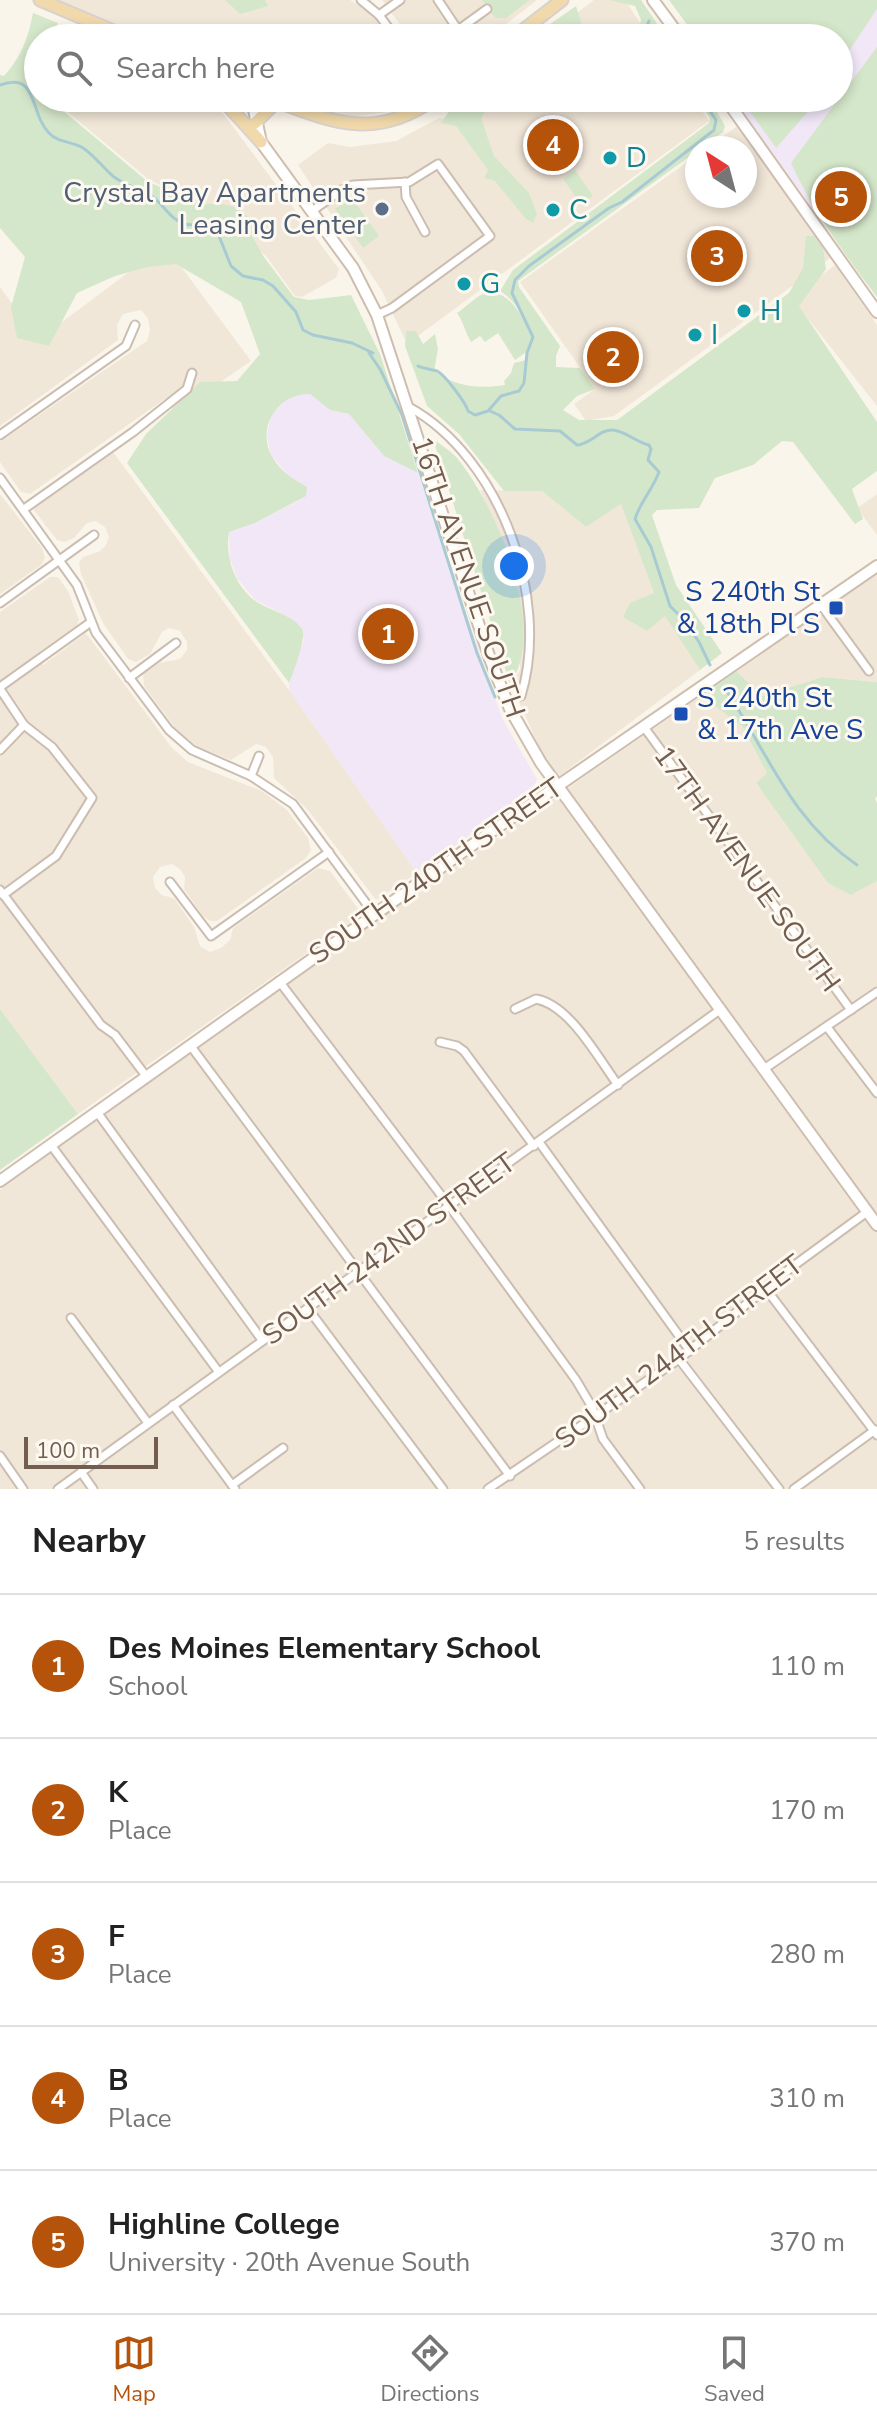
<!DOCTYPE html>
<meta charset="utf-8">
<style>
:root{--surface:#fff;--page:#f6f6f6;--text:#222;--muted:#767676;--line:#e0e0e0;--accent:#b45309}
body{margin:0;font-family:"Nunito Sans",sans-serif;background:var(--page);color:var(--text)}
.compass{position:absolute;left:685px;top:136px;width:72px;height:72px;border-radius:50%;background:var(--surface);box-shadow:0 4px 12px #0003;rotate:324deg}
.scale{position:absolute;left:24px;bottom:20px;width:134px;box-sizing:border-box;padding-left:8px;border:4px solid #735d50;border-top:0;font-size:22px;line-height:28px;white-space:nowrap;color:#735d50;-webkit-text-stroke:6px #fdf9f0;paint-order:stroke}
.you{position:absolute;left:514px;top:566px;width:28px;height:28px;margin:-20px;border:6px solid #fff;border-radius:50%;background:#1a73e8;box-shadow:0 0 0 12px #1a73e833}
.badge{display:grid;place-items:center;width:52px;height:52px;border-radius:50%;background:var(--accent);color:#fff;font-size:26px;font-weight:700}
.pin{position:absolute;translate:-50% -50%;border:4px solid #fff;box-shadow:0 2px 8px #0006}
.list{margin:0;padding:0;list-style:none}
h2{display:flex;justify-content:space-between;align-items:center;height:104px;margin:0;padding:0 32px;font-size:34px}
h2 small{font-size:26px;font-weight:400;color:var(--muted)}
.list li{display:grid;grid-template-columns:52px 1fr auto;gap:24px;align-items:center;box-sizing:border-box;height:144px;padding:0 32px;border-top:2px solid var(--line)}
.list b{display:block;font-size:30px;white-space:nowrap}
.list p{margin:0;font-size:26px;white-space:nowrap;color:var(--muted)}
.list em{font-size:26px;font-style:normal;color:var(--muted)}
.icon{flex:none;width:44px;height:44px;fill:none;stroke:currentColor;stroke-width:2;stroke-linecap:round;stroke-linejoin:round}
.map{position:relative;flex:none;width:877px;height:1489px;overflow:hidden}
.search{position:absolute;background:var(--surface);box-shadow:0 4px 12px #0003;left:24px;right:24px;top:24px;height:88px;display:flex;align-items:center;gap:20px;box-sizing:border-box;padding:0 28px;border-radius:44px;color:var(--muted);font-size:30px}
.sheet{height:824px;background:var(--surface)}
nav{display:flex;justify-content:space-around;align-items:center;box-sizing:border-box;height:112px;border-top:2px solid var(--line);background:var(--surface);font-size:22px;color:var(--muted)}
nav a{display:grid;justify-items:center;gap:4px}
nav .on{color:var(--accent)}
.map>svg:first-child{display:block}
</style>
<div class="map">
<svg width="877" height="1489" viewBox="0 0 877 1489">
<rect width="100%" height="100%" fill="#faf5ea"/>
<g fill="#f1e7d9">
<path d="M56,0H350L372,14L388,38H151Z"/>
<path d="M382,0H537L488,38H410Z"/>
<path d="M594,0H625L650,38H544Z"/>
<path d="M70,25L102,38H58Z"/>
<path d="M51,98H208L225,116L339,269L336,278L302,297L295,296L266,256L214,213L148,179Z"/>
<path d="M290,98H417L394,111L353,117L321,111Z"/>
<path d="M464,98H693L709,121L407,344L382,291L298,165L328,143L350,147L396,141L439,118L461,119Z"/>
<path d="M743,122L836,254L614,416L586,421L574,404L595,389L520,282L697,155V196H745V148H707Z"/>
<path d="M165,245L251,361L177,412L166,398L30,494L21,492L0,462V442L147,341L150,331L148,318L141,310L123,314L117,325L118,340L0,426V287L38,340Z"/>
<path d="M835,265L877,325V406L792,298Z"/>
<path d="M113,452L289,690L417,873L376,900L308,810L274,778L273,757L266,747L256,744L231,760L198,747L176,729L144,686L143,674L159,663L180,659L187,650V642L180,631L169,628L162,632L150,654L136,662L128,659L103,623L81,574L79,563L83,557L100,551L106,545L109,537L105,527L96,521L87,523L74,538L65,542L57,540L33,509Z"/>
<path d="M480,490L542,491L586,527L621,503L654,593L630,604L665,615L700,670L554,780L511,684L520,670V598L500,535Z"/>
<path d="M0,494L42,548L45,558L41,565L0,594Z"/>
<path d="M877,494V535L857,508Z"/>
<path d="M877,574V682L822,677L763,696L736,671Z"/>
<path d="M50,577H58L68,591L79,620L77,625L36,654L43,665L86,633L172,748L188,762L262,791L287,810L308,838L311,850L306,858L217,921H210L203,916L184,889L185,877L180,869L172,864L160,867L153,877L155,888L162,895L175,899L194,927L200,946L210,952L221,948L230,940L233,928L318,868L330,871L362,914L78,1114L0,1009V612Z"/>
<path d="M701,696L742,726L767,773L756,784L851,895L877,881V1489H0V1190L336,949Z"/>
</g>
<g fill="#f1e7f7">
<path d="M877,0V295L732,98H839V38H732Z"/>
<path d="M300,394H310L330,410L349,414L384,456L418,473L502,718L537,779L532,790L417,873L289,690V683L304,639L289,617L255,600L237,578L230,559L229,532L255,523L298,501L290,478L271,455L267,437L270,418L275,410L290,397Z"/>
</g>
<g fill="#d5e7ca">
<path d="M225,0H265L268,6L240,14Z"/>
<path d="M482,0H530L506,18H495Z"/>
<path d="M609,0H641L667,38H636L641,20L635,6Z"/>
<path d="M669,0H877V9L839,66V38H697Z"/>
<path d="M576,6L586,38H566L564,30L551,38H530Z"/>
<path d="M33,13L58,23L51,38H38V63L29,82L38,90V98H48L147,181L201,205L218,203L235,207L251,219L253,238L264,257L294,297L309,300L351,295L380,354L418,473L384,456L349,414L330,410L310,394C277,393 255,429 273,458C281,472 293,479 307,487L306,496L255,523L229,532C225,556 234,584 254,600C269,611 291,613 302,629C307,636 293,674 289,683L127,463L146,434L200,382L237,381L260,354L241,302L176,264L147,267L115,276L77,293L49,346L17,338L11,307L25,257L0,228V75L4,76C21,57 28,39 33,13Z"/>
<path d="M877,47V297C845,255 813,211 791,163Z"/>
<path d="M301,98H408C371,120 340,111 301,98Z"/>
<path d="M458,98H493L481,118L494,156L529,193L537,214L533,223L526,219L494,180L484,178L488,170L456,126L441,123Z"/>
<path d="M696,98H709L725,126L723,132L701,148H697V151L518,281L519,287L560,346L556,356V367L580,368L595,389L577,396L563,410L579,420H617L789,293L803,268L806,236H814L823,248L826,269L799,306L877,422V471L852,489L863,519L855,524L793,442L782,441L753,465L715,478L699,508L657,510L652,515L676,585L722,653L700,670L665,616L647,631L623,617L630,603L654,593L621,504L586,527L542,491H504L459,434L427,406L405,346L406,331H416L423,344L435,334L438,349L434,371C456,387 479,389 505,385L504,381L511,373L514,363L526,360L528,351L515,360L498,333L485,342L480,336L471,342C465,332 464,323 457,313C465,308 474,298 483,294C506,285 526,318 530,337C530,341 529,345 529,349C534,329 518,302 500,291L513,270L709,123L710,118Z"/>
<path d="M740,98H820L776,148Z"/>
<path d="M575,170L593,196L581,204L563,179Z"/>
<path d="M351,197L379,236L363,248L335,209Z"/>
<path d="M433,439C441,445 451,451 457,458C496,505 549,629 510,684Z"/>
<path d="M736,671L763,696L822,677L877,682V796L875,799L877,803V881L851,895L828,883L756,783L767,773L742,726L701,696Z"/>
<path d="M0,1009L78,1114L0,1170Z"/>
</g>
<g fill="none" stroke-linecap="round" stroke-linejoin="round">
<g stroke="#a8cbd3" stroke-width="3">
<path d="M642,38L649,21"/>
<path d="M0,85C39,71 29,113 49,133C58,143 72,141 83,148C95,156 103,168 114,177C125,185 136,188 147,193C161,199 169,220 185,224C196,227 204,220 215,226L231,266L243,276L263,280L273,286L296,312L303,330L313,335L352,343L373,353"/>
<path d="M369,353L380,369L402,415L477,653L495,697"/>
<path d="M418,366C424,369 431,369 437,371C445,375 466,403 468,411L475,415L488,411L501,396L519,391L524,383L527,353L533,337L512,293L515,280L529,266L609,208L622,202L714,130L716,120L701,98"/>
<path d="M490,411L499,415L515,429L560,431L577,445C591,444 600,429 613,430C625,431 636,442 649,445L651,449L648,460L659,472C653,489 640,502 635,519L651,547L670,606L683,619L699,642L710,665"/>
<path d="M726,690C769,755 791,820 857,865"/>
</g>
<g stroke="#ccbdb1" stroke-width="11">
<g id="street">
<path d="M361,0L379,15L396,38"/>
<path d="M438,0L458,30L487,9"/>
<path d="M379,15L400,0"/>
<path d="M405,182L406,197L425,232"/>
<path d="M312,211L340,191L353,185L409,182L438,164L490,236L392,308L377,315"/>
<path d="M409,407C500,457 551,598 521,696"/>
<path d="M0,435L126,346L135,325"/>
<path d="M0,478L77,585L96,633L169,730L192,750L251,776L293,804L374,914"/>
<path d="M24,509L133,432L187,389L192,373"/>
<path d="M0,603L94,535"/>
<path d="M821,605L869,671"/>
<path d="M129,678L176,643"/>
<path d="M0,687L91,622"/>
<path d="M0,689L24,725L52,747L92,798L56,856L3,895"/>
<path d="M644,727L851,1010"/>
<path d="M0,750L24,725"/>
<path d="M251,776L259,756"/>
<path d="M170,882L211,936L329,852"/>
<path d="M0,890L101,1025L115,1035L146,1076"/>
<path d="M279,981L450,1207L576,1380L592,1407L603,1439L640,1489"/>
<path d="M515,1009L536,999C570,1005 598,1058 618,1085"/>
<path d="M827,1027L877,1093"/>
<path d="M440,1042L457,1046L464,1051L534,1146"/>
<path d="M190,1045L510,1476"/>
<path d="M764,1069L877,992"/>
<path d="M97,1112L262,1340"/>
<path d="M539,1142L690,1351"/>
<path d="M51,1145L218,1371"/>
<path d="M766,1289L877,1435"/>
<path d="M309,1310L443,1489"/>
<path d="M71,1318L148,1423"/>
<path d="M679,1359L779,1489"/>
<path d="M173,1405L235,1489"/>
<path d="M0,1456L23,1489"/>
<path d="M81,1472L93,1489"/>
<path d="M232,1485L283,1448"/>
<path d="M58,1489L721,1009"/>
<path d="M488,1489L679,1359L792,1267L867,1212"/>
<path d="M794,1489L875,1430"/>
</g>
</g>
<g stroke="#cebeaf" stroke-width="14">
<g id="secondary">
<path d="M653,0L681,38"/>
<path d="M255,98L253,105L261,142L353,268L377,315L490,659L510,709L541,763L877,1225"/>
<path d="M725,98L877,312"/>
<path d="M0,1181L485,836L877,566"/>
</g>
</g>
<g stroke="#d8d2ce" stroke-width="15">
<g id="primary">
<path d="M40,0L130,38"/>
<path d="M513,38L562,0"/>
<path d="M221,98L261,142"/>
<path d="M268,98C332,122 374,142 436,98"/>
<path d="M255,123L277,101"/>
</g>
</g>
<use href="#street" stroke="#fff" stroke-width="7"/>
<use href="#secondary" stroke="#fff" stroke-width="10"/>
<use href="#primary" stroke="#f1d9ab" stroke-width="11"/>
</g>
<g fill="#0f9aa8" stroke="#fdf9f0" stroke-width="3">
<circle cx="610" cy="158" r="8"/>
<circle cx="553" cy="210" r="8"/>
<circle cx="464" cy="284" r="8"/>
<circle cx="744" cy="311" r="8"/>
<circle cx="695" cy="335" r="8"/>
</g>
<circle fill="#5c6f8a" stroke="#fdf9f0" stroke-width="3" cx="382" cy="209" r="8"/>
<g fill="#1a4fb4" stroke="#fdf9f0" stroke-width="3">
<rect x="828" y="600" width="16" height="16" rx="4"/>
<rect x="673" y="706" width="16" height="16" rx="4"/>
</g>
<g text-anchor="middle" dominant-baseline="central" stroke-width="6" stroke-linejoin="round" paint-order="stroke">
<g font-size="28" fill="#0d838f" stroke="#fdf9f0" text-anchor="start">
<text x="626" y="158">D</text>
<text x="569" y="210">C</text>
<text x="480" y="284">G</text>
<text x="760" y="311">H</text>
<text x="711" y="335">I</text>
</g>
<g font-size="28" fill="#4e5e75" stroke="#fdf9f0" text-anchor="end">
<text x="366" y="193">Crystal Bay Apartments<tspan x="366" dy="32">Leasing Center</tspan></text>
</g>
<g font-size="28" fill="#735d50" stroke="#fdf9f0">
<text transform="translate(468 577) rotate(71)">16TH AVENUE SOUTH</text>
<text transform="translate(747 869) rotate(54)">17TH AVENUE SOUTH</text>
<text transform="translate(436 871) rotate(-35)">SOUTH 240TH STREET</text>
<text transform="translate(389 1249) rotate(-36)">SOUTH 242ND STREET</text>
<text transform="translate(679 1352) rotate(-37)">SOUTH 244TH STREET</text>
</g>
<g font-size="28" fill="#164399" stroke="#fdf9f0" text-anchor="end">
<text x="820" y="592">S 240th St<tspan x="820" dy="32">&amp; 18th Pl S</tspan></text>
<text x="697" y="698" text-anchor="start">S 240th St<tspan x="697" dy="32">&amp; 17th Ave S</tspan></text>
</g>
</g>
</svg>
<svg class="compass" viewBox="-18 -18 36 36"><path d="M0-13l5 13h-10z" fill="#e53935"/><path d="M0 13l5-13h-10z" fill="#767676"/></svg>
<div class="scale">100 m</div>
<div class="you"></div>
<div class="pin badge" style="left:388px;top:634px">1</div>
<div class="pin badge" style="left:613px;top:357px">2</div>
<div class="pin badge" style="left:717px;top:256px">3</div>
<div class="pin badge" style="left:553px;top:145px">4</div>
<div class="pin badge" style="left:841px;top:197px">5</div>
<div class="search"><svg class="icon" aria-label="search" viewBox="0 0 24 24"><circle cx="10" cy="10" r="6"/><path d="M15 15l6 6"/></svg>Search here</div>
</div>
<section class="sheet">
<h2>Nearby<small>5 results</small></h2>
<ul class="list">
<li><span class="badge">1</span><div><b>Des Moines Elementary School</b><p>School</p></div><em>110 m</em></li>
<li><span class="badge">2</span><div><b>K</b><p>Place</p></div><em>170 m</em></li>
<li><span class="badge">3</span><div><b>F</b><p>Place</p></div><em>280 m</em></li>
<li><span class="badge">4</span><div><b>B</b><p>Place</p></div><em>310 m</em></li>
<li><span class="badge">5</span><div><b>Highline College</b><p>University · 20th Avenue South</p></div><em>370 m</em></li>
</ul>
</section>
<nav>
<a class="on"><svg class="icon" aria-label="map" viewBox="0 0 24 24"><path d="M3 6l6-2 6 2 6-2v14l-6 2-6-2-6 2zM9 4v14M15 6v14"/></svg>Map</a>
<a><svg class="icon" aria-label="directions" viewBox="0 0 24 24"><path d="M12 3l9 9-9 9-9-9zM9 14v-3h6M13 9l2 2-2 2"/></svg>Directions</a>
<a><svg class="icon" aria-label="saved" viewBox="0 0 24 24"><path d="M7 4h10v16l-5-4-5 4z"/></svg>Saved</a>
</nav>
